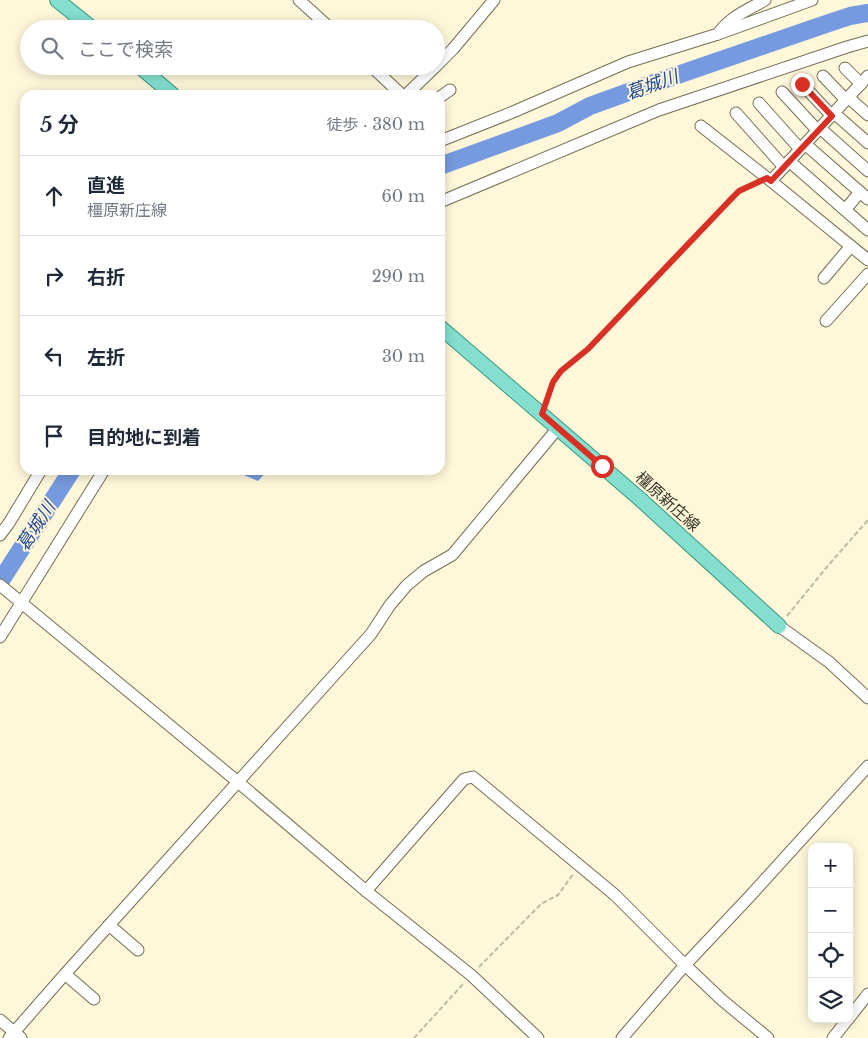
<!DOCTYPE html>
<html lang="ja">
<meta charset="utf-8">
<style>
:root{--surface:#fff;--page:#f2f2f3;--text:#1f2937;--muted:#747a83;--line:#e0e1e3}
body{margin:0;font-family:"Libre Baskerville","Noto Sans JP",serif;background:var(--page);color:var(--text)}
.controls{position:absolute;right:15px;bottom:15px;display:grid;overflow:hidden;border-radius:10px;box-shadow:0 2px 12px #0003}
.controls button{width:45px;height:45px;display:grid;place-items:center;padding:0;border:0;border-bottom:1px solid var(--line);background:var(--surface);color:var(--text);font:25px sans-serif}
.stop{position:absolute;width:15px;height:15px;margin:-11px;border:4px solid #d93025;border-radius:50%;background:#fff}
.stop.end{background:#d93025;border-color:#fff;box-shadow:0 1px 5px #0008}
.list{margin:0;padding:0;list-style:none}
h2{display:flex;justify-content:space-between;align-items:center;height:65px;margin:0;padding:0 20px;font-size:21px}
h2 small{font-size:16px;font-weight:400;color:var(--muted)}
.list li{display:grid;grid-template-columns:32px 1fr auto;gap:15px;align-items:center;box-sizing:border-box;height:80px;padding:0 20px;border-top:1px solid var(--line)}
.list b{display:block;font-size:19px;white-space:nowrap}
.list p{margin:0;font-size:16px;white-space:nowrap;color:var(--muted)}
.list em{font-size:16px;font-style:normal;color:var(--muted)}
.icon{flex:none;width:28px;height:28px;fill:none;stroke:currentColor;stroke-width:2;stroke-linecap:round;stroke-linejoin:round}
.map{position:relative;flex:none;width:868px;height:1038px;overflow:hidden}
.search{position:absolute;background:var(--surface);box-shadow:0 2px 12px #0003;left:20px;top:20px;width:425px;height:55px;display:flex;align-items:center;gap:12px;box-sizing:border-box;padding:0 18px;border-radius:28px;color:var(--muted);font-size:19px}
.panel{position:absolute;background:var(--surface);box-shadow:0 2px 12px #0003;left:20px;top:90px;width:425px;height:385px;border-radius:15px}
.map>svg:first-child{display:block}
</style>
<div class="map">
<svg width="868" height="1038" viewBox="0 0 868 1038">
<rect width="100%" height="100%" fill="#fef7d9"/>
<path fill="#769ae0" d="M232,470H268L258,481Z"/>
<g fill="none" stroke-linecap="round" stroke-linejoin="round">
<g stroke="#769ae0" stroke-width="18">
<path d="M440,166L558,123L590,106L634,90L823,25L850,16L868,13"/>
<path d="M0,582L72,470"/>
</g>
<g stroke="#746d53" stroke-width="13">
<g id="minor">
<path d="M299,0L331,29"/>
<path d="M718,34C729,17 748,10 765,0"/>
<path d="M371,66L402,95"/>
<path d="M436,66L453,49L494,0"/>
<path d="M845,68L861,84"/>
<path d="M823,76L846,100"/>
<path d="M802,84L831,115"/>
<path d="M782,92L818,131"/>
<path d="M406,95L436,66"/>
<path d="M440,97L450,90"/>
<path d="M848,97L868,115"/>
<path d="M759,103L800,149"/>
<path d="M736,113L784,167"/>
<path d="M834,113L868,143"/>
<path d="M701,126L771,181L868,260"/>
<path d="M820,128L868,171"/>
<path d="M440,141L513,112L628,62L718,34L812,0"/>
<path d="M805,144L868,199"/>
<path d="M789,161L868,230"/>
<path d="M771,181L868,76"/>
<path d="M440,202L659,110L847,47L868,41"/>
<path d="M845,210L860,192"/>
<path d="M824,278L851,246"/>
<path d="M826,321L868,274"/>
<path d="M0,535L9,523L41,470"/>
<path d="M0,585L238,782L366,891L471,975L538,1038"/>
<path d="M779,626L829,662L868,698"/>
<path d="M0,637L104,470"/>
<path d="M366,891L464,779L473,777L615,895L685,965L722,1000L768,1038"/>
<path d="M109,925L138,950"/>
<path d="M65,974L94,999"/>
<path d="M849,1018L868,994"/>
<path d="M0,1020L21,1038"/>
<path d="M9,1038L65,974L371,634L390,605L407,585L424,571L452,555L458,548L558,428"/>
<path d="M622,1038L685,965L751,895L868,766"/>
<path d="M833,1038L848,1019"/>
</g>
</g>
<g stroke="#34967f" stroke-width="16">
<g id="major">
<path d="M57,0L93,29"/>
<path d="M139,66L173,95"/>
<path d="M440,327L640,499L779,626"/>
</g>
</g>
<g stroke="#beb9a0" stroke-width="2" stroke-dasharray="5 2.5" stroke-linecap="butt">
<path d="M546,402L553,382L561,371L589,349L732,198L739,191L756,183"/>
<path d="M787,616L826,568L868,520"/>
<path d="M479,967L541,904L558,895L574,873"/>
<path d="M414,1038L464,983"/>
</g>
<use href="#minor" stroke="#fff" stroke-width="11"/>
<use href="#major" stroke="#84dfce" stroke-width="14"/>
</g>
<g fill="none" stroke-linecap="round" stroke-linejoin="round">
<path stroke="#d93025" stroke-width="6" d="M602,466L542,414L553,382L561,371L588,349L732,198L739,191L767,178L771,181L832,116L802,84"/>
</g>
<g text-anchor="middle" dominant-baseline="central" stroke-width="4" stroke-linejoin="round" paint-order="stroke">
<g font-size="16" fill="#373529" stroke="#fef7d9">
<text transform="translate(668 501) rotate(42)">橿原新庄線</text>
</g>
<g font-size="18" font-style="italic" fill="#22489a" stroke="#fef7d9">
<text transform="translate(652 85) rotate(-20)">葛城川</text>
<text transform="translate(36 526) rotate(-57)">葛城川</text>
</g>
</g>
</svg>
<div class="controls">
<button>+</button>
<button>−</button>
<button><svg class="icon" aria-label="locate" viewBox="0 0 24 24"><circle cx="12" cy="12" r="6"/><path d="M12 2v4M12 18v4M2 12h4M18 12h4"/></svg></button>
<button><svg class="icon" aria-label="layers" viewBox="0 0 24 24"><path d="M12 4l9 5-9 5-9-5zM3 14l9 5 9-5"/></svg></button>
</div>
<div class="stop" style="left:602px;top:466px"></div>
<div class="stop end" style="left:802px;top:84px"></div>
<div class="search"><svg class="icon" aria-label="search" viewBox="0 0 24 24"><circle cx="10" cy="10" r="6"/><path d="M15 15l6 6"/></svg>ここで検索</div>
<section class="panel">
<h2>5 分<small>徒歩 · 380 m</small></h2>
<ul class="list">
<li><svg class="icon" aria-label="ahead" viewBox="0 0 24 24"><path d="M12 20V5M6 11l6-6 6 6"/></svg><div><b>直進</b><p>橿原新庄線</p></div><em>60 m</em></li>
<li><svg class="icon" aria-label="right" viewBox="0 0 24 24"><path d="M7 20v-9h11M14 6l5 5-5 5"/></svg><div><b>右折</b></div><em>290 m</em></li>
<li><svg class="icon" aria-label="left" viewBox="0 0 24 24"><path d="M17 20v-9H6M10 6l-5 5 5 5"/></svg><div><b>左折</b></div><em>30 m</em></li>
<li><svg class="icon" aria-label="arrive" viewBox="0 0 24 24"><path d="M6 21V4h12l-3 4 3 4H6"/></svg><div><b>目的地に到着</b></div></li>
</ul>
</section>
</div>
